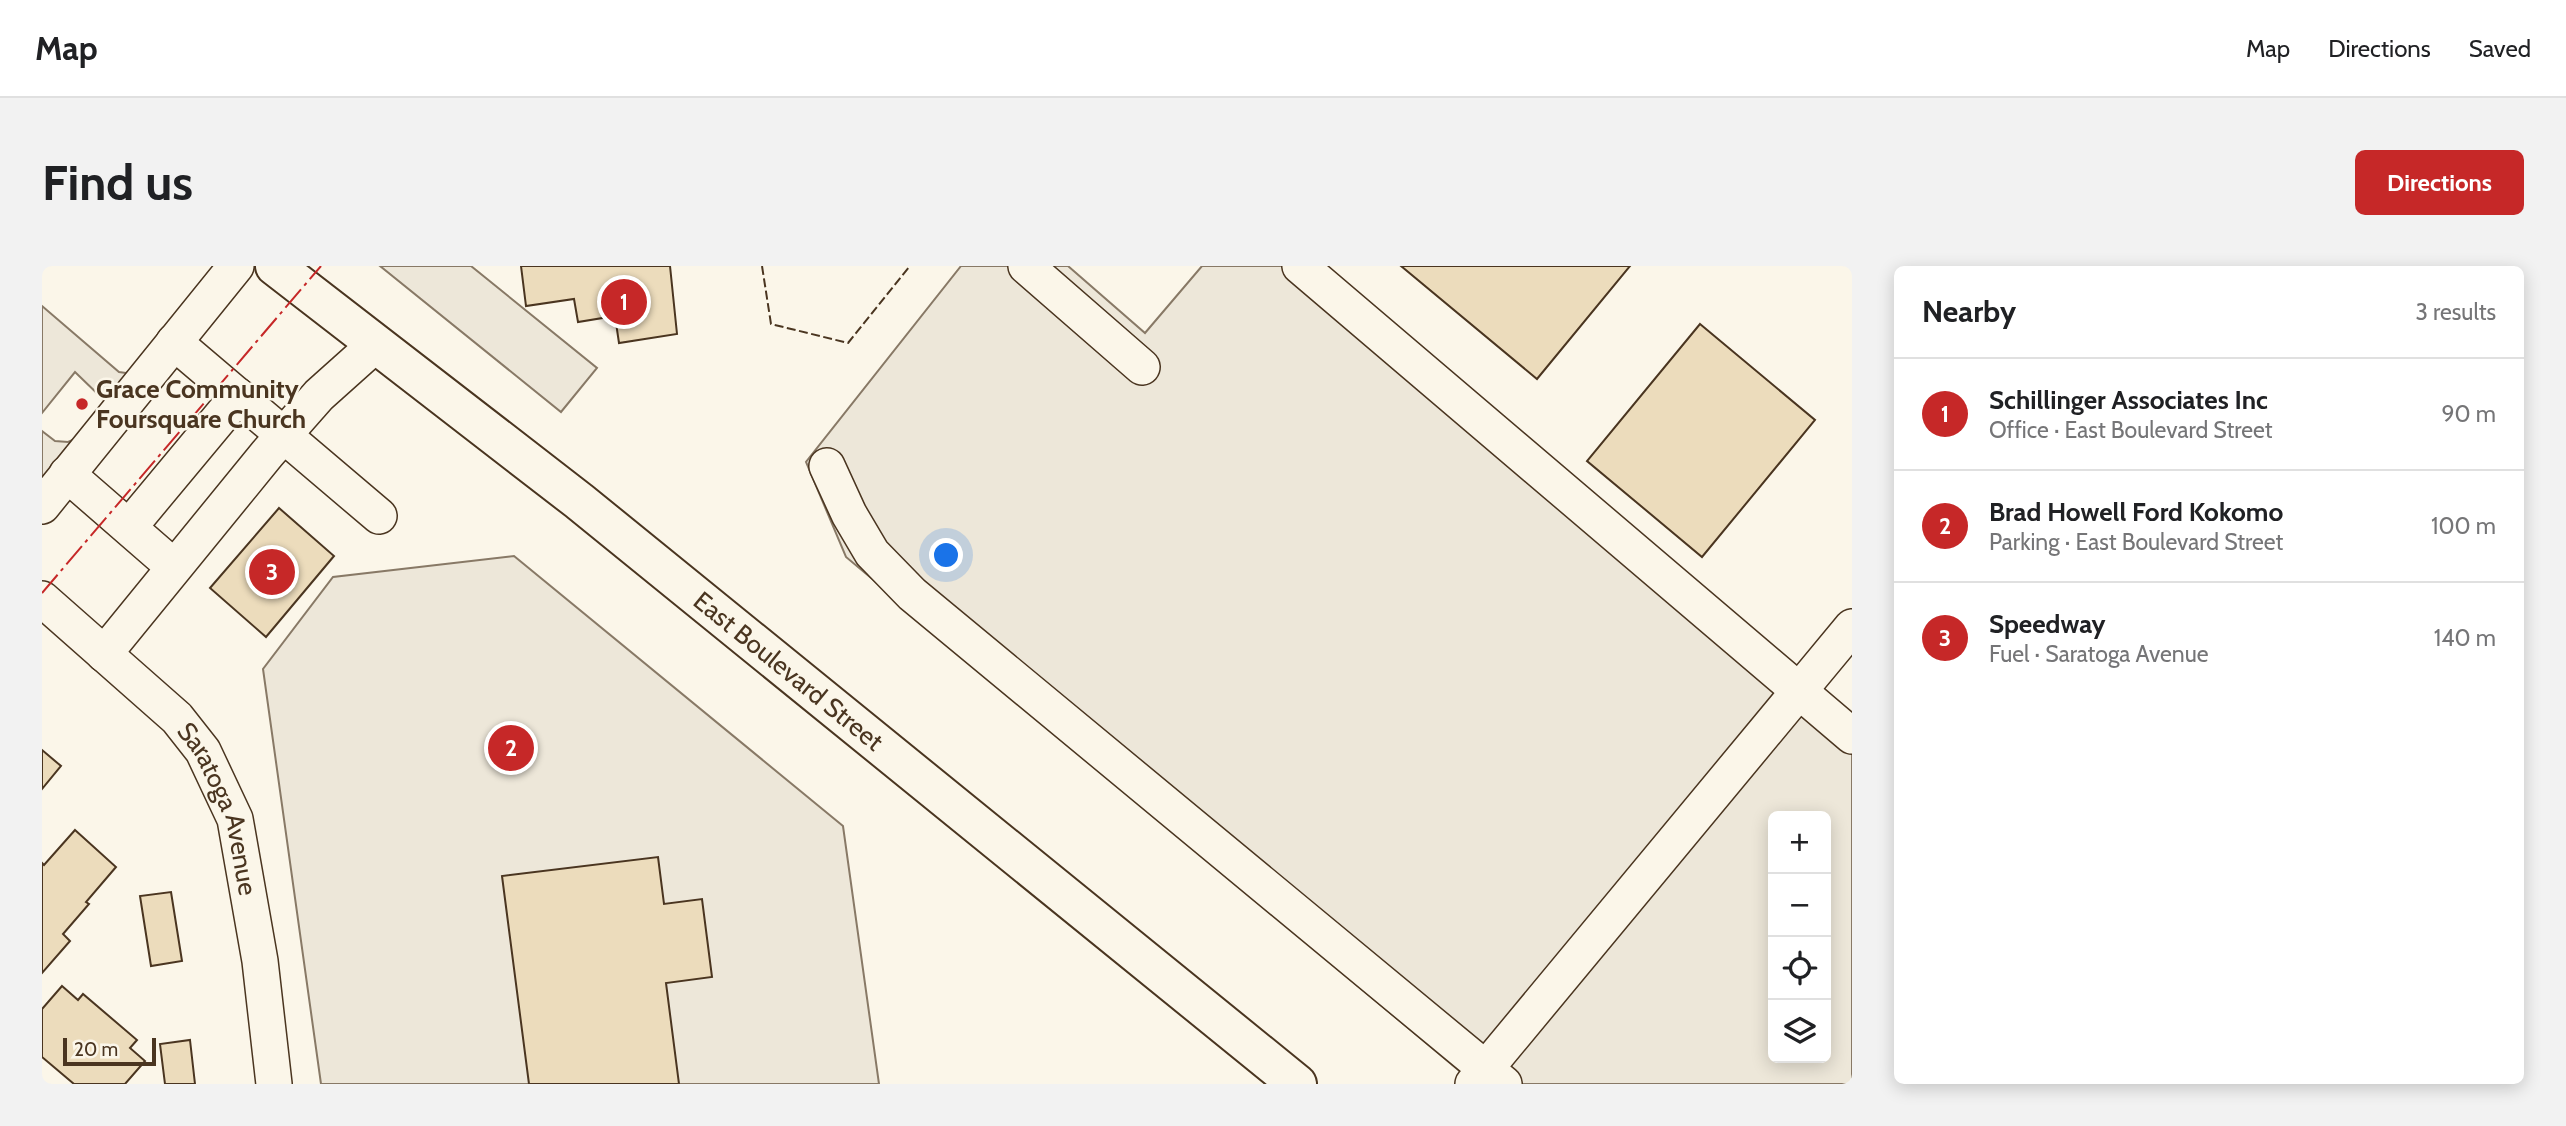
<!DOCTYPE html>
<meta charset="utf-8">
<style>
:root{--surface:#fff;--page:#f2f2f2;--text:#202124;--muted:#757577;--line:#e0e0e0;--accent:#c62828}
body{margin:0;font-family:Cabin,sans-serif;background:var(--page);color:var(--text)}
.controls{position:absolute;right:21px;bottom:21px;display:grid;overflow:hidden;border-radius:10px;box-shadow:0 4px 18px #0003}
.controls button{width:63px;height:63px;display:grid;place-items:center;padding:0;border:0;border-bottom:2px solid var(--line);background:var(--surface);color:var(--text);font:35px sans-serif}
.scale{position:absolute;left:21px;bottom:18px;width:93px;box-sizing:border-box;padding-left:7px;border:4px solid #4a3520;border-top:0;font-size:19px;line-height:24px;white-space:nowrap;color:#4a3520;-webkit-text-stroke:5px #fbf6e9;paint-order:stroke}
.you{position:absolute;left:905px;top:290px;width:24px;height:24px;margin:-18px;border:5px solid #fff;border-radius:50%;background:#1a73e8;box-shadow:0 0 0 10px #1a73e833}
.badge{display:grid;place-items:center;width:46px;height:46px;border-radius:50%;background:var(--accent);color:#fff;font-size:23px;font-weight:700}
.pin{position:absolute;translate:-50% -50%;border:4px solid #fff;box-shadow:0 2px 7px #0006}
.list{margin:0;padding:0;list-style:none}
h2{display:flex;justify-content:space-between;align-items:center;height:91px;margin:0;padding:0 28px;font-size:30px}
h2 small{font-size:23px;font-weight:400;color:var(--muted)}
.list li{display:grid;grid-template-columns:46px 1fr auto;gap:21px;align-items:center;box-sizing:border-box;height:112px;padding:0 28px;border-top:2px solid var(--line)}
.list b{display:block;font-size:26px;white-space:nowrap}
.list p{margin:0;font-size:23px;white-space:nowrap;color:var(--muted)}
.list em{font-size:23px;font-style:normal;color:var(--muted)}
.icon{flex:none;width:38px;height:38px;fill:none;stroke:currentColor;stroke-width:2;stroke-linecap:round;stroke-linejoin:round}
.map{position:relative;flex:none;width:1810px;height:818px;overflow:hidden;border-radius:10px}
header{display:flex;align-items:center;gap:42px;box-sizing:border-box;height:98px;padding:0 35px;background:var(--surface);border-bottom:2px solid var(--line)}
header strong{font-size:33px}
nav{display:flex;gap:38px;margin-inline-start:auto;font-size:24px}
.intro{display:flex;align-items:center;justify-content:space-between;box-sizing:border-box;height:168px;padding:0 42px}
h1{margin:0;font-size:49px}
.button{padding:18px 32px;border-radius:10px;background:var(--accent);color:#fff;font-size:24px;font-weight:700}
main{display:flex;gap:42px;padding:0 42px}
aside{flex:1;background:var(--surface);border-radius:10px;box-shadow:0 4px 18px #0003}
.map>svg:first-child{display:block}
</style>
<header>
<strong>Map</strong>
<nav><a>Map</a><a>Directions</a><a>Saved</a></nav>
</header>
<div class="intro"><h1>Find us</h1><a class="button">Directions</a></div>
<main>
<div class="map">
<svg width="1810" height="818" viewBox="0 0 1810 818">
<rect width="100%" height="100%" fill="#fbf6e9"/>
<g fill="#ede7d9" stroke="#887966" stroke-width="2" fill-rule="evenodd">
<path d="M338,0H429L555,102L519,146Z"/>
<path d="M919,0H1026L1103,67L1160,0H1283L1810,449V818H1433L804,291L764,196ZM1731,550H1784V792H1731Z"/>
<path d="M0,40L77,106L84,107L89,105L63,135L33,106L0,147Z"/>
<path d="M0,165L13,175L26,176L33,173L0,214Z"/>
<path d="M472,290L801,560L837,818H279L221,403L291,311Z"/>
</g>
<g fill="#ecdcbc" stroke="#4a3520" stroke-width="2">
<path d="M479,0H628L635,68L577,77L573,50L536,56L532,33L484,40Z"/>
<path d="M1359,0H1588L1495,113Z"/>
<path d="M1658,58L1773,154L1660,291L1545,195Z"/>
<path d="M237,242L292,290L224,371L168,322Z"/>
<path d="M0,484L19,500L0,523Z"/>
<path d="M33,564L74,601L44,636L47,638L21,668L28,675L0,707V597L2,599Z"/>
<path d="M616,591L622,638L660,633L670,711L624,717L637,818H487L460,610Z"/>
<path d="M129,626L140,695L109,700L98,630Z"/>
<path d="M20,720L36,734L41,728L95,774L88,782L103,795L83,818H32L0,791V743Z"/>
<path d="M148,774L153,818H123L118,778Z"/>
</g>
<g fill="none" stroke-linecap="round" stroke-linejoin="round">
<g stroke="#4a3520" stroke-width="38">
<g id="minor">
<path d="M984,0L1100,101"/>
<path d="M1258,0L1810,470"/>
<path d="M132,76L337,250"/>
<path d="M785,200L807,248L830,287L870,328L1462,818"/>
<path d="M25,208L132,301"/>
<path d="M0,240L194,0"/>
<path d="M87,261L196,130"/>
<path id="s1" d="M0,333L135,452L161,485L193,553L218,695L232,818"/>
<path d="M62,388L225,188L277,129L334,78"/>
<path d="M1431,818L1810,361"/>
</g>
</g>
<g stroke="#4a3520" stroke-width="42">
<g id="major">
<path id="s2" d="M233,0L537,235L1255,818"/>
</g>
</g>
<use href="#minor" stroke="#fbf6e9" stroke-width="35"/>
<use href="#major" stroke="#fbf6e9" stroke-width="38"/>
<path stroke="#4a3520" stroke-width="2" stroke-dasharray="9 3.5" stroke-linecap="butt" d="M720,0L729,58L806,77L868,0"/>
<path stroke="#c62828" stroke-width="2" stroke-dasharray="24 5 3.5 5" stroke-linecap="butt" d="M0,327L279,0"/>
</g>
<circle fill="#c62828" stroke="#fbf6e9" stroke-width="2.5" cx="40" cy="138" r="7"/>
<g text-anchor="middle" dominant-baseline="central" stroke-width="5" stroke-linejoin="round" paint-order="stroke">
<g font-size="26" font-weight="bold" fill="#4a3520" stroke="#fbf6e9" text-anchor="start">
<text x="54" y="123">Grace Community<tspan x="54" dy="30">Foursquare Church</tspan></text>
</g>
<g font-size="26" fill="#4a3520" stroke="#fbf6e9">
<text stroke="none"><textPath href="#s2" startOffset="654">East Boulevard Street</textPath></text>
<text stroke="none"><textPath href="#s1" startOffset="282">Saratoga Avenue</textPath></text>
</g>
</g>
</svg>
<div class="controls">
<button>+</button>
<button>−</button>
<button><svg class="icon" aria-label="locate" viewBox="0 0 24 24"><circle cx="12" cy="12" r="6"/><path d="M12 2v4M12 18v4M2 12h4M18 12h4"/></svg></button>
<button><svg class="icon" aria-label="layers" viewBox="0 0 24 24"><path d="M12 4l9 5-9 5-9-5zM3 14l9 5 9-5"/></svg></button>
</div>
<div class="scale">20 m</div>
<div class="you"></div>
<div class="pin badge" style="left:582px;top:36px">1</div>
<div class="pin badge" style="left:469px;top:482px">2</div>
<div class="pin badge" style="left:230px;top:306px">3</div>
</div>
<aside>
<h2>Nearby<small>3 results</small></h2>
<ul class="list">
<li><span class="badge">1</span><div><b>Schillinger Associates Inc</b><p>Office · East Boulevard Street</p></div><em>90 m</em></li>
<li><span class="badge">2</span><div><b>Brad Howell Ford Kokomo</b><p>Parking · East Boulevard Street</p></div><em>100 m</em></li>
<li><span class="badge">3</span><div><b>Speedway</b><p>Fuel · Saratoga Avenue</p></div><em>140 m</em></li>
</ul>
</aside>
</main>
